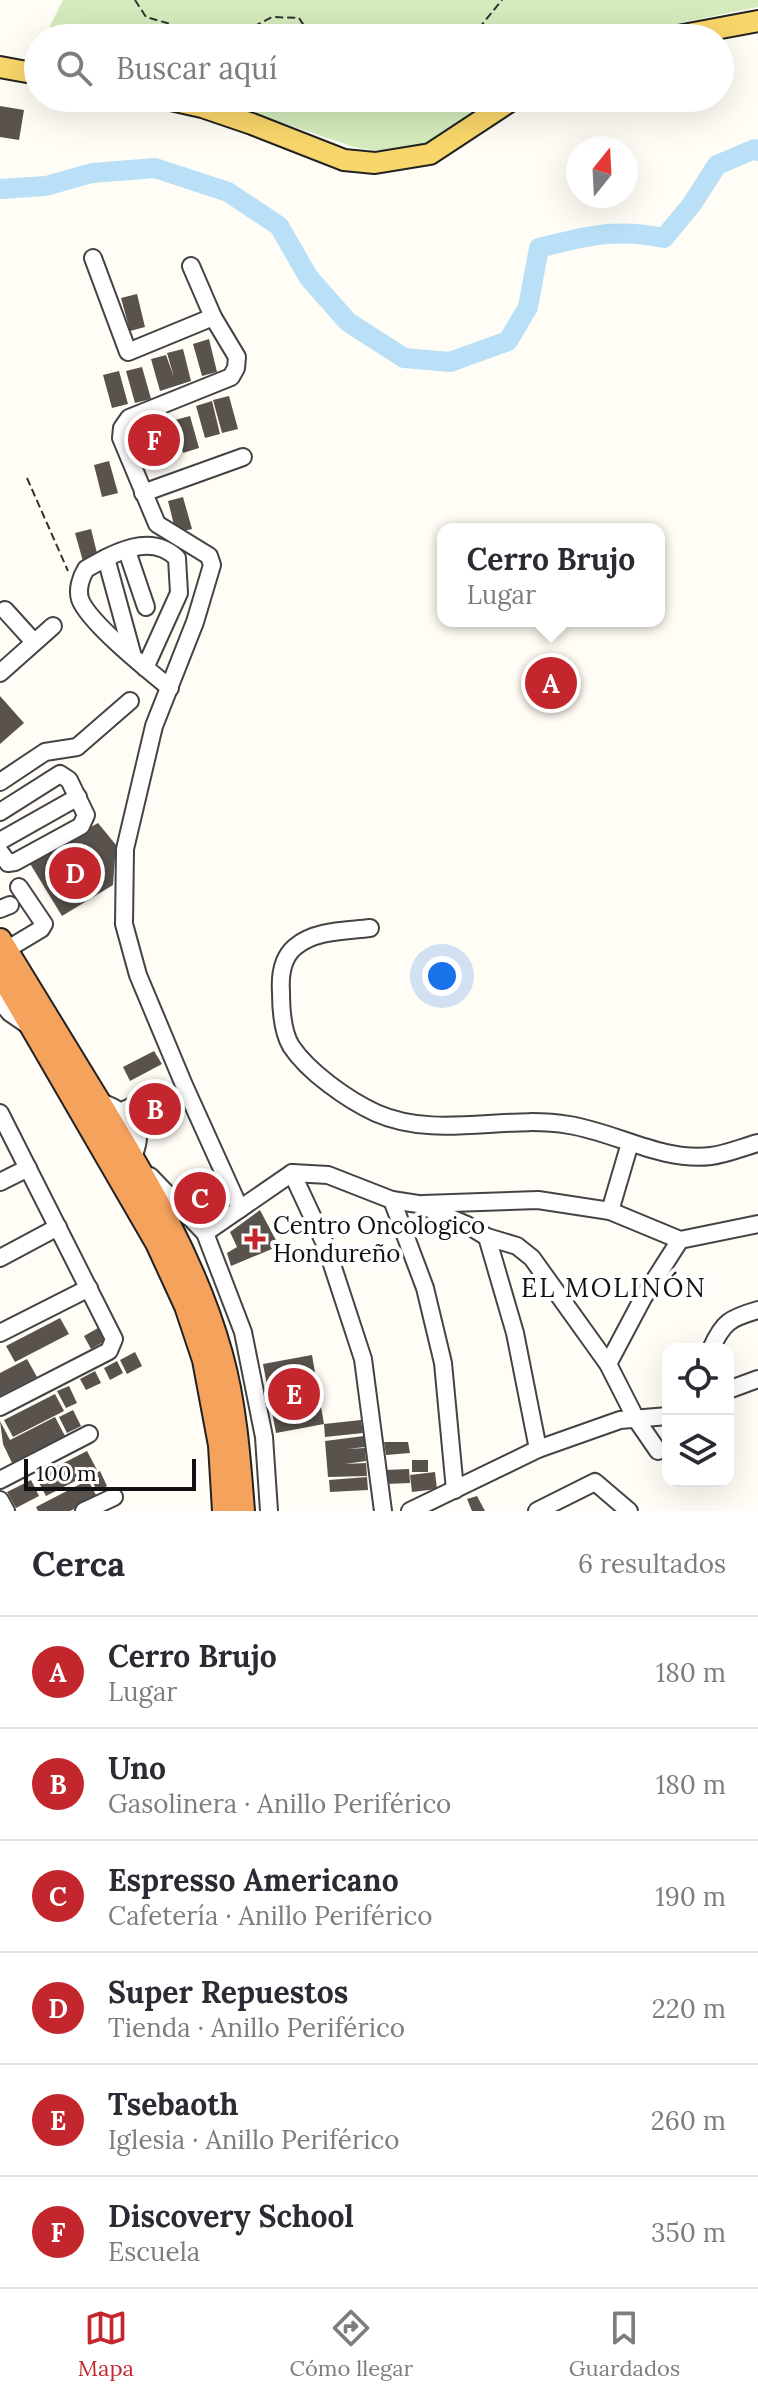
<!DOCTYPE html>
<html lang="es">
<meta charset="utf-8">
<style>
:root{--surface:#fff;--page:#f7f7f7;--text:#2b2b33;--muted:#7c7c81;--line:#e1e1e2;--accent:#c4262e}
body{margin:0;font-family:Lora,serif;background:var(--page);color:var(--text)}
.controls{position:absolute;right:24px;bottom:24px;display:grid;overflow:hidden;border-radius:16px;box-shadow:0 8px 32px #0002}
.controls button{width:72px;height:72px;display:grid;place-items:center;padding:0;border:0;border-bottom:2px solid var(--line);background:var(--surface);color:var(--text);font:40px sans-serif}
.compass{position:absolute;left:566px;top:136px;width:72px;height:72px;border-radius:50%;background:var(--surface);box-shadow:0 8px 32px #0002;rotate:18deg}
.scale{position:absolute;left:24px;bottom:20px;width:172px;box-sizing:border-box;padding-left:8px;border:4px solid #111;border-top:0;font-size:22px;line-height:28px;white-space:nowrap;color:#111;-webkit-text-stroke:6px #fff;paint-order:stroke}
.you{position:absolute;left:442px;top:976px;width:28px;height:28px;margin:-20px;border:6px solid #fff;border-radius:50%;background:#1a73e8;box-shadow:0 0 0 12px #1a73e833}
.badge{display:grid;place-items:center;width:52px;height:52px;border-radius:50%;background:var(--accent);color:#fff;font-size:26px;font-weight:700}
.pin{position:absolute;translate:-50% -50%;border:4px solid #fff;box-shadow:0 2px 8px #0006}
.popup{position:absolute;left:437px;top:523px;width:228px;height:104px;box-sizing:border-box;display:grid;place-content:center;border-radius:16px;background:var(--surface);filter:drop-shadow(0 2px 6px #0005);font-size:26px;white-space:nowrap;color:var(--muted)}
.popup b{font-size:30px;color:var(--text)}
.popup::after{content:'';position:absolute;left:50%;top:100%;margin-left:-16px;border:16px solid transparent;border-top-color:var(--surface)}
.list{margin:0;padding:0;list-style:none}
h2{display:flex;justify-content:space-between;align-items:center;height:104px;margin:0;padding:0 32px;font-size:34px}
h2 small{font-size:26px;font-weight:400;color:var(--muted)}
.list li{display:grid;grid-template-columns:52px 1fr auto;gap:24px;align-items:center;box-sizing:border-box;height:112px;padding:0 32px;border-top:2px solid var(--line)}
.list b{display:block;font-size:30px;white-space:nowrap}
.list p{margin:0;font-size:26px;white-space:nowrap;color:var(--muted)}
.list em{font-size:26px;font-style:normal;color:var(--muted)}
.icon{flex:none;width:44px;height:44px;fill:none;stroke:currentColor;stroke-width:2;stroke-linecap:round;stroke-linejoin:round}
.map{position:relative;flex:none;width:758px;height:1511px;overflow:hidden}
.search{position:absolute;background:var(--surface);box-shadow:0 8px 32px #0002;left:24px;right:24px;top:24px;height:88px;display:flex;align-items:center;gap:20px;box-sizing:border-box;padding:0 28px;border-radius:44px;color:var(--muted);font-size:30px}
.sheet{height:776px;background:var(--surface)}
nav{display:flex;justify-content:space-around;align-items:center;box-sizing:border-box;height:112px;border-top:2px solid var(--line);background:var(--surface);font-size:22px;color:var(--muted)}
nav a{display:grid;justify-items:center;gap:4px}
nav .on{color:var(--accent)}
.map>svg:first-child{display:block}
</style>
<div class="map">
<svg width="758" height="1511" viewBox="0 0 758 1511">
<rect width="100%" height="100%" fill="#fffdf5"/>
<g fill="#d5ebbd">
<path d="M63,0H758V7L608,38H44Z"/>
<path d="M209,98H501C446,133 422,161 354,147Z"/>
</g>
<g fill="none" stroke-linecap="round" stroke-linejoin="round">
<path stroke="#b9e0f7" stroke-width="20" d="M0,189L46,186L92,173L155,168L228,192L279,226L309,278L348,322L404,358L450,362L508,341L528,307L539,248C586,236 616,228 664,238L692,204L717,165L755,149L758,151"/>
</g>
<g fill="#5a524d">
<path d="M0,106L24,110L19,140L0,137Z"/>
<path d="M137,294L145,327L130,331L121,298Z"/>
<path d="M209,339L217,372L202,376L193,344Z"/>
<path d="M183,349L191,381L160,391L151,359L166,355L174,377L167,353Z"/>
<path d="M142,367L151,399L135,403L126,371Z"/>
<path d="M119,371L128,404L112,408L103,375Z"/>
<path d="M229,396L238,429L222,433L213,400Z"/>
<path d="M212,401L220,434L205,438L196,406Z"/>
<path d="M190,416L199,448L183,453L175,420Z"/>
<path d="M166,420L174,453L159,457L150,424Z"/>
<path d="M109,461L118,493L102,497L94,465Z"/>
<path d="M183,497L192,529L176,533L168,501Z"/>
<path d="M91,529L99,561L84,565L75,533Z"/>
<path d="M0,696L24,723L0,744Z"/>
<path d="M98,823L116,845L113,885L62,916L29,862Z"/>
<path d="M154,1051L162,1064L130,1081L123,1067Z"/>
<path d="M169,1095L175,1105L140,1123L135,1113Z"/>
<path d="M260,1210L279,1246L231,1266L227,1253L237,1247L230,1232Z"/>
<path d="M60,1318L69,1334L15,1362L6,1346Z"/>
<path d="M98,1328L105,1341L91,1349L84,1336Z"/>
<path d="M135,1352L142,1366L127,1374L120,1360Z"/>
<path d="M312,1355L324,1424L361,1420L363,1433L325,1437L324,1424L276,1433L263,1364Z"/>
<path d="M27,1359L37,1377L0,1396V1373Z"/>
<path d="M117,1361L123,1373L110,1380L104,1368Z"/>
<path d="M95,1371L101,1383L86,1390L80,1379Z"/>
<path d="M69,1386L77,1403L66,1408L57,1391Z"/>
<path d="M55,1394L64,1411L13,1437L4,1420Z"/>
<path d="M73,1410L81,1426L67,1433L59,1417Z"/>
<path d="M55,1417L65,1436L12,1463L3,1444L0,1421L10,1440Z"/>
<path d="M364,1436L365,1447L347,1449L365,1448L366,1461L345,1464L366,1463L367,1476L328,1477L325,1441Z"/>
<path d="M384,1442H408L410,1453L386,1455Z"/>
<path d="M87,1451L97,1470L46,1496L36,1477Z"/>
<rect x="412" y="1460" width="16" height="12"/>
<path d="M409,1469L410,1483L386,1484L385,1470Z"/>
<path d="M100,1471L107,1486L97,1491L90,1476Z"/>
<path d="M435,1472L437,1489L412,1492L410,1475Z"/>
<path d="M367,1477L368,1490L330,1492L329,1480Z"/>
<path d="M31,1480L39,1496L16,1508L7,1492Z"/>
<path d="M88,1480L97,1497L70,1511H38L36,1507Z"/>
<path d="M477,1496L485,1511H472L467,1499Z"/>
</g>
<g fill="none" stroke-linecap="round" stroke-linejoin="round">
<g stroke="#444" stroke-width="20">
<g id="minor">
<path d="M93,258L128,352L213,317"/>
<path d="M191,266L213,317L237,357L236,368L231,377L129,418L122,428L121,438L157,524L209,556L212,565L195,622L154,726L125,849L124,924L138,975L184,1085L240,1209"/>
<path d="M143,493L243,457"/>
<path d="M127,551L146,607"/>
<path d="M106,558L132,653"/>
<path d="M5,610L34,642"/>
<path d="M145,668L179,593L177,558C150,532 114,553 86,569C81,577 77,589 80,599C88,622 149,671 170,688"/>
<path d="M0,673L53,626"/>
<path d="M0,782L45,752L77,747L130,701"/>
<path d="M0,812L60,774L69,780L86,815L81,826L15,862L8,863L0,852"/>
<path d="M0,841L78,797"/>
<path d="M0,909L10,905"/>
<path d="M370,928C346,931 315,930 295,947C282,958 280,977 281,992C281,1008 282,1031 291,1046C308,1072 348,1100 376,1113C437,1140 505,1114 569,1125C615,1132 662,1162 711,1156C727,1154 743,1147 758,1143"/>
<path d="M6,950L41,929L44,924L19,887"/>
<path d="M0,1001L10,1013L29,1026"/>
<path d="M99,1102C114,1106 138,1119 138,1138C138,1144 135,1152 133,1158"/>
<path d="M120,1112L160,1093"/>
<path d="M0,1113L114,1339L109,1351L0,1407"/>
<path d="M292,1173L326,1246L363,1359L383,1511"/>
<path d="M150,1176L205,1233L243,1332L264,1437L269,1511"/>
<path d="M0,1182L28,1168"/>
<path d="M392,1200L425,1288L443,1363L455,1490"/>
<path d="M423,1204L538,1200L610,1211L680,1240L758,1224"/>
<path d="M610,1211L630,1143"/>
<path d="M205,1233L292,1173L328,1175L392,1200L418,1204L467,1225L487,1237L517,1246L532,1258L608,1364L636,1419L658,1451"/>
<path d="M487,1237L515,1333L538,1449"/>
<path d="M0,1258L58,1227"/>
<path d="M0,1333L89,1288"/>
<path d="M711,1349C723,1322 730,1318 758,1310"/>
<path d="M608,1364L643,1298L680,1240"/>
<path d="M728,1390L758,1379"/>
<path d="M0,1480L89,1434"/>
<path d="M0,1500L6,1511"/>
<path d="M84,1511L114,1497"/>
<path d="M410,1511L538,1449L620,1420L668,1416"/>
<path d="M537,1511L595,1482L629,1511"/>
</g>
</g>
<g stroke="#222" stroke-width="24">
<g id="major">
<path d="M667,38L758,21"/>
<path d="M0,67L38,74"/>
<path d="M162,98L202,107L252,124L344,160L375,163L430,154L515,98"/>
</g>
</g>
<g stroke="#222" stroke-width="26">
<g id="highway">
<path d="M0,940C33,994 66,1048 99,1102C147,1181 196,1263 221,1354C235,1404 239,1459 243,1511"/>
<path d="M0,972L157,1243L186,1306L204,1360L220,1445L224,1511"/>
</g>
</g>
<g stroke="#333" stroke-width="2" stroke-dasharray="8 4" stroke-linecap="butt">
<path d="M135,0L146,17L198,32L214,28L243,32L272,17L299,18L312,38"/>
<path d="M471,38L502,0"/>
<path d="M27,478L68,571"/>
</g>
<use href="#minor" stroke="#fff" stroke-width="16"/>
<use href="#major" stroke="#f9d66b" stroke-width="20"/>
<use href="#highway" stroke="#f5a25d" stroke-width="22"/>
</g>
<path fill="#c4262e" stroke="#fff" stroke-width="3" d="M251 1227h8v8h8v8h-8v8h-8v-8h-8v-8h8z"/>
<g text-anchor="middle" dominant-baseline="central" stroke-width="8" stroke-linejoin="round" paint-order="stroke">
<g font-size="24" fill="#111" stroke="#fff" text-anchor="start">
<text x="273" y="1225">Centro Oncologico<tspan x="273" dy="28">Hondureño</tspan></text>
</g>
<g font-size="26" letter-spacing="2" fill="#111" stroke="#fff">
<text x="614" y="1287">EL MOLINÓN</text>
</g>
</g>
</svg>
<div class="controls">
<button><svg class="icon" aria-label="locate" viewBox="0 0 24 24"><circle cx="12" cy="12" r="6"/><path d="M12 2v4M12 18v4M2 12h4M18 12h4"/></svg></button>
<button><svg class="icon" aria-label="layers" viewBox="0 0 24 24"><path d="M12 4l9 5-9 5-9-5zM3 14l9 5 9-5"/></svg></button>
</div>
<svg class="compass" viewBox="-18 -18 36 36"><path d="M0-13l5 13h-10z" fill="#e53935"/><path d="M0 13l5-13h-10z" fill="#7c7c81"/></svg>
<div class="scale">100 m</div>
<div class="you"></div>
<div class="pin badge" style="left:551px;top:683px">A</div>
<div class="popup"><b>Cerro Brujo</b>Lugar</div>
<div class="pin badge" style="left:155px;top:1109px">B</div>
<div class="pin badge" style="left:200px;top:1198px">C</div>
<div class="pin badge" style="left:75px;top:873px">D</div>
<div class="pin badge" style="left:294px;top:1394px">E</div>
<div class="pin badge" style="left:154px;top:440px">F</div>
<div class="search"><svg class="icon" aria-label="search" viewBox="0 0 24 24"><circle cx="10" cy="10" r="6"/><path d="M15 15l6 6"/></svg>Buscar aquí</div>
</div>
<section class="sheet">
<h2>Cerca<small>6 resultados</small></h2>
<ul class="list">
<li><span class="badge">A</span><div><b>Cerro Brujo</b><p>Lugar</p></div><em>180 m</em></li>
<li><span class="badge">B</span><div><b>Uno</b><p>Gasolinera · Anillo Periférico</p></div><em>180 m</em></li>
<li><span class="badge">C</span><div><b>Espresso Americano</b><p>Cafetería · Anillo Periférico</p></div><em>190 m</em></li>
<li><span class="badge">D</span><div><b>Super Repuestos</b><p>Tienda · Anillo Periférico</p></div><em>220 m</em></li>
<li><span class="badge">E</span><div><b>Tsebaoth</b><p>Iglesia · Anillo Periférico</p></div><em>260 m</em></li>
<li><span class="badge">F</span><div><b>Discovery School</b><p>Escuela</p></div><em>350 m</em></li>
</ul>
</section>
<nav>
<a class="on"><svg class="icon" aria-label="map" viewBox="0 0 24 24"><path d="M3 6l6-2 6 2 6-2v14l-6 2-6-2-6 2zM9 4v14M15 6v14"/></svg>Mapa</a>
<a><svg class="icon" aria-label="directions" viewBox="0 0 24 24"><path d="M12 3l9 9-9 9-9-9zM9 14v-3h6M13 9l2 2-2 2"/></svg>Cómo llegar</a>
<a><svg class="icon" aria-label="saved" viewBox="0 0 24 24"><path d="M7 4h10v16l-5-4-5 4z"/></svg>Guardados</a>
</nav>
